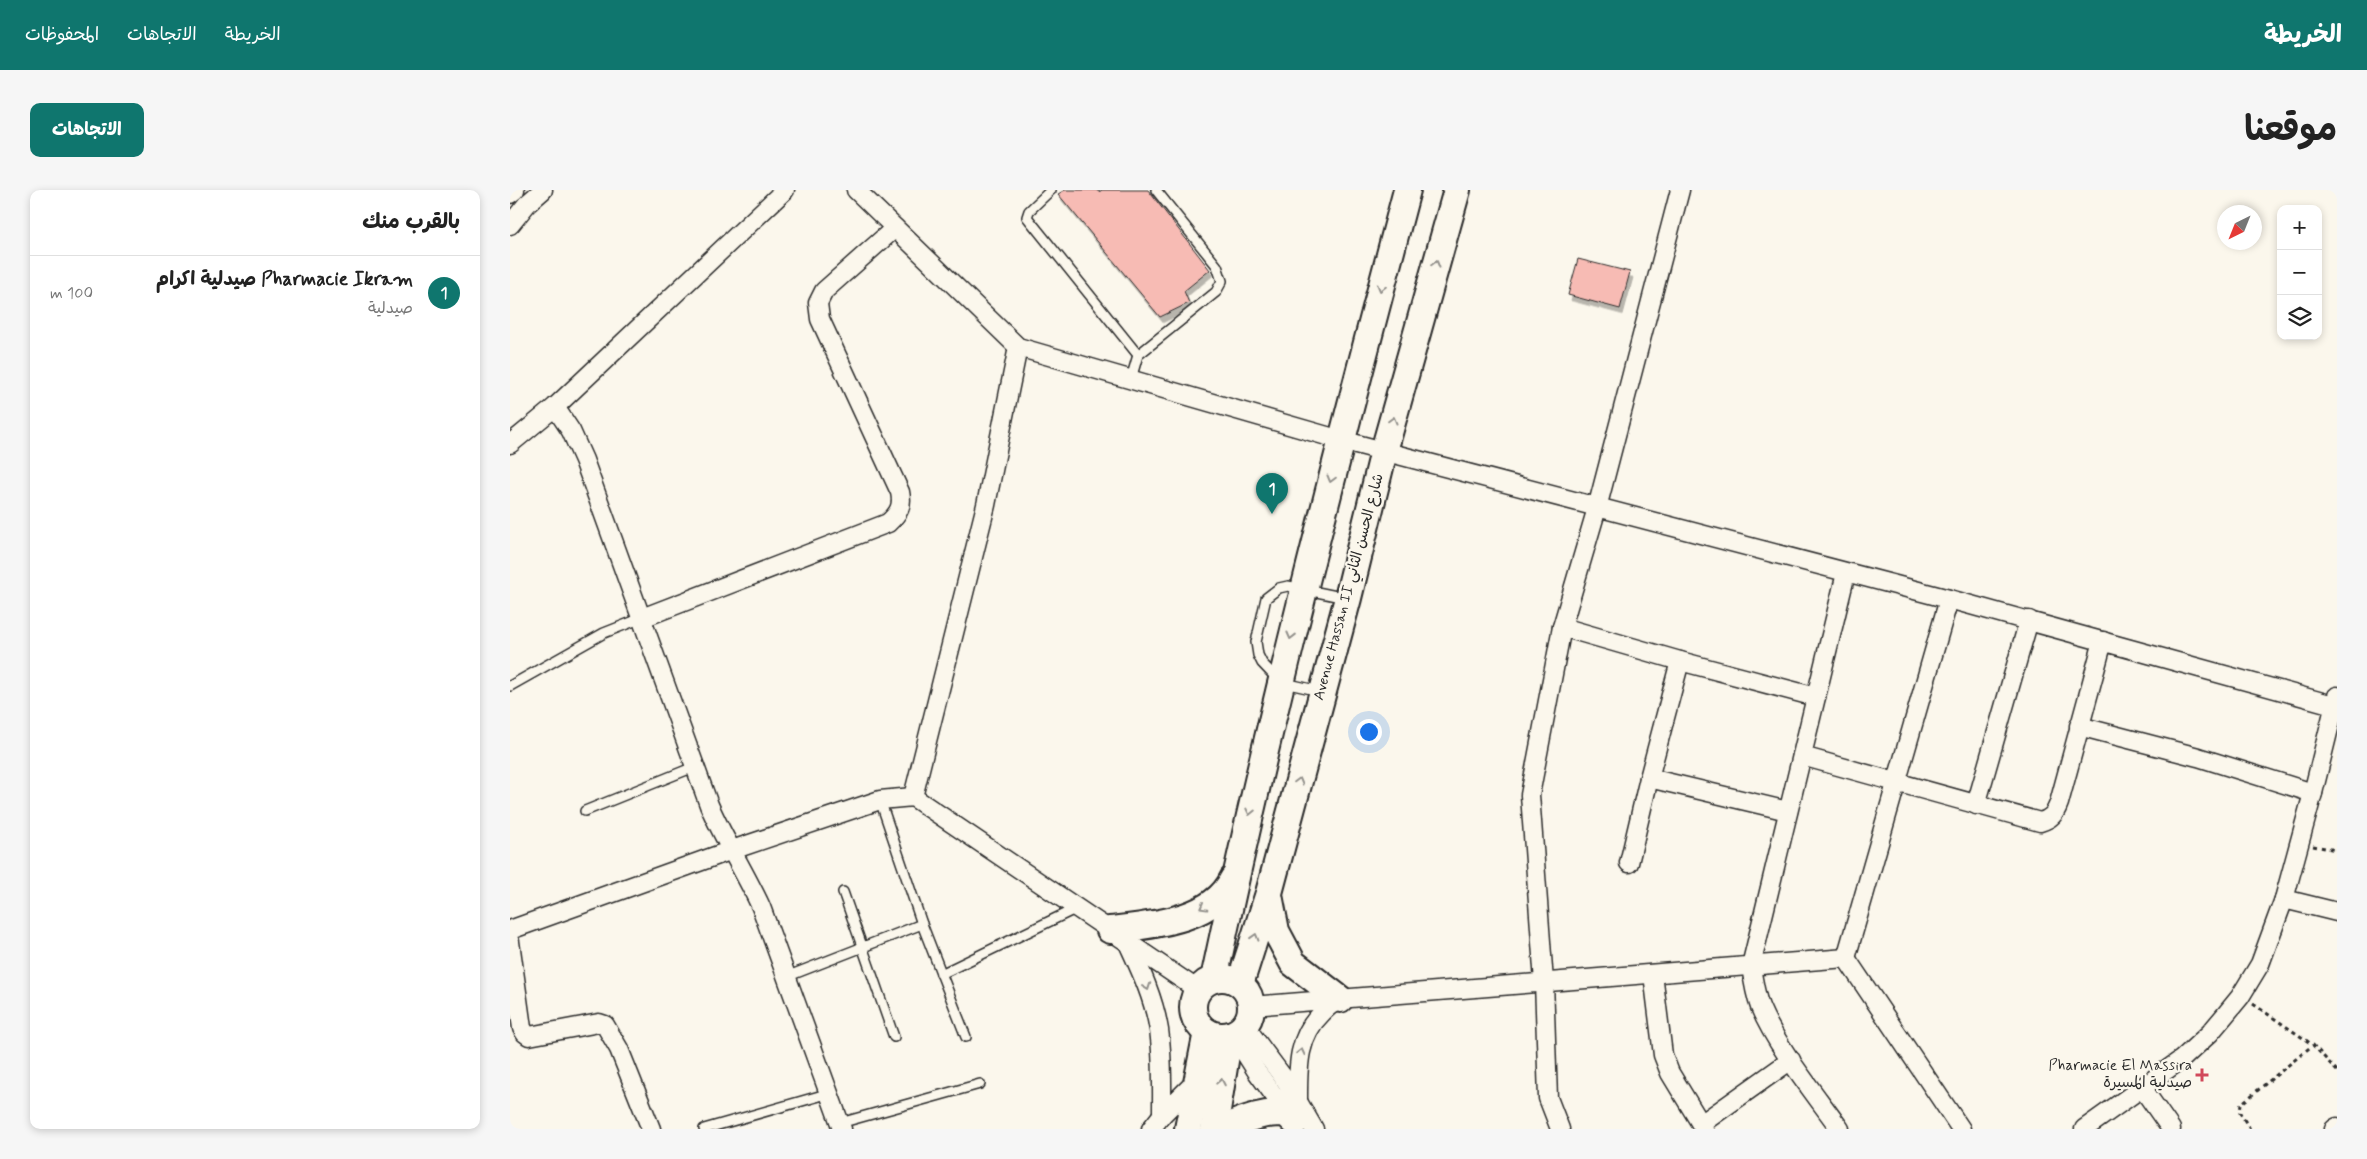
<!DOCTYPE html>
<html lang="ar">
<meta charset="utf-8">
<style>
:root{--surface:#fff;--page:#f6f6f6;--text:#222;--muted:#767676;--line:#e0e0e0;--accent:#0f766e}
body{margin:0;font-family:Mynerve,"Playpen Sans Arabic",sans-serif;background:var(--page);color:var(--text);direction:rtl}
.controls{position:absolute;right:15px;top:15px;display:grid;overflow:hidden;border-radius:10px;box-shadow:0 2px 8px #0003}
.controls button{width:45px;height:45px;display:grid;place-items:center;padding:0;border:0;border-bottom:1px solid var(--line);background:var(--surface);color:var(--text);font:25px sans-serif}
.compass{position:absolute;left:1707px;top:15px;width:45px;height:45px;border-radius:50%;background:var(--surface);box-shadow:0 2px 8px #0003;rotate:223deg}
.you{position:absolute;left:858px;top:541px;width:18px;height:18px;margin:-12px;border:4px solid #fff;border-radius:50%;background:#1a73e8;box-shadow:0 0 0 8px #1a73e833}
.badge{display:grid;place-items:center;width:32px;height:32px;border-radius:50%;background:var(--accent);color:#fff;font-size:16px;font-weight:700}
.pin{position:absolute;translate:-50% -41px;filter:drop-shadow(0 1px 2px #0008)}
.pin::after{content:'';position:absolute;top:26px;width:18px;height:15px;background:inherit;clip-path:polygon(0 0,100% 0,50% 100%)}
.list{margin:0;padding:0;list-style:none}
h2{display:flex;justify-content:space-between;align-items:center;height:65px;margin:0;padding:0 20px;font-size:21px}
h2 small{font-size:16px;font-weight:400;color:var(--muted)}
.list li{display:grid;grid-template-columns:32px 1fr auto;gap:15px;align-items:center;box-sizing:border-box;height:75px;padding:0 20px;border-top:1px solid var(--line)}
.list b{display:block;font-size:19px;white-space:nowrap}
.list p{margin:0;font-size:16px;white-space:nowrap;color:var(--muted)}
.list em{font-size:16px;font-style:normal;color:var(--muted)}
.icon{flex:none;width:28px;height:28px;fill:none;stroke:currentColor;stroke-width:2;stroke-linecap:round;stroke-linejoin:round}
.map{position:relative;flex:none;width:1827px;height:939px;overflow:hidden;direction:ltr;border-radius:10px}
header{display:flex;align-items:center;gap:30px;box-sizing:border-box;height:70px;padding:0 25px;background:var(--accent);color:#fff}
header strong{font-size:24px}
nav{display:flex;gap:28px;margin-inline-start:auto;font-size:18px}
.intro{display:flex;align-items:center;justify-content:space-between;box-sizing:border-box;height:120px;padding:0 30px}
h1{margin:0;font-size:35px}
.button{padding:12px 22px;border-radius:10px;background:var(--accent);color:#fff;font-size:18px;font-weight:700}
main{display:flex;gap:30px;padding:0 30px}
aside{flex:1;background:var(--surface);border-radius:10px;box-shadow:0 2px 8px #0003}
.map>svg:first-child{display:block}
</style>
<header>
<strong>الخريطة</strong>
<nav><a>الخريطة</a><a>الاتجاهات</a><a>المحفوظات</a></nav>
</header>
<div class="intro"><h1>موقعنا</h1><a class="button">الاتجاهات</a></div>
<main>
<div class="map">
<svg width="1827" height="939" viewBox="0 0 1827 939">
<defs>
<filter id="shadow"><feDropShadow dx="3" dy="5.5" stdDeviation="0" flood-color="#0004"/></filter>
</defs>
<rect width="100%" height="100%" fill="#fbf7ec"/>
<filter id="ink" filterUnits="userSpaceOnUse"><feTurbulence type="fractalNoise" baseFrequency=".02" numOctaves="2"/><feDisplacementMap in="SourceGraphic" scale="10" xChannelSelector="R" yChannelSelector="G"/><feConvolveMatrix kernelMatrix="1 2 1 2 8 2 1 2 1" color-interpolation-filters="sRGB"/></filter>
<g filter="url(#ink)">
<g fill="#f7bbb4" stroke="#2b2b2b" filter="url(#shadow)">
<path d="M555,0H586L589,2L592,0H638L700,80L674,101L679,113L650,127L548,4Z"/>
<path d="M1068,69L1120,82L1110,119L1058,105Z"/>
</g>
<g fill="none" stroke-linecap="round" stroke-linejoin="round">
<g stroke="#2b2b2b" stroke-width="12">
<g id="lane">
<path d="M541,0L519,21L517,27L628,165"/>
<path d="M621,189L628,165L706,102L712,91L707,76L646,0"/>
<path d="M0,496L94,443L132,428"/>
<path d="M810,501L770,492L752,473L748,465L746,452L756,408L769,398L778,396L836,408"/>
<path d="M370,610L412,734L456,847"/>
<path d="M75,621L184,577"/>
<path d="M333,702L384,847"/>
<path d="M431,784L567,718"/>
<path d="M276,787L412,734"/>
<path d="M330,933L470,894"/>
<path d="M194,939L320,903"/>
</g>
</g>
<g stroke="#2b2b2b" stroke-width="21">
<g id="street">
<path d="M346,0L508,157L831,250L1439,409L1827,516"/>
<path d="M0,4L5,0"/>
<path d="M0,35L17,14L33,0"/>
<path d="M45,217L61,241L74,270L199,615C214,650 235,682 251,717L332,939"/>
<path d="M0,254L45,217L275,0"/>
<path d="M132,428L378,333C389,323 393,316 390,302L310,129L308,113L314,101L385,38"/>
<path d="M1052,437L1170,471L1306,507"/>
<path d="M1569,536L1688,567L1803,603"/>
<path d="M1292,566L1530,632C1541,629 1545,624 1549,613L1593,451"/>
<path d="M1139,588L1278,621"/>
<path d="M403,607L476,315L508,157"/>
<path d="M1466,615L1519,430"/>
<path d="M1119,673L1139,588L1170,471"/>
<path d="M1774,709L1827,722"/>
<path d="M0,740L222,660L370,610L403,607L688,800"/>
<path d="M0,752L12,838L15,843L19,846L89,833L95,835L109,859L141,939"/>
<path d="M618,753C631,781 644,809 649,840C653,868 652,897 652,925"/>
<path d="M1336,768L1439,409"/>
<path d="M1336,768L1451,939"/>
<path d="M1143,784L1153,865L1160,883L1194,939"/>
<path d="M742,816L1336,768"/>
<path d="M735,836L776,891L804,939"/>
<path d="M723,844L747,882L781,928"/>
<path d="M1633,899L1661,939"/>
<path d="M788,910C788,878 787,847 812,823C818,817 822,813 831,810"/>
<path d="M1191,934L1281,870"/>
<path d="M641,939L652,925L686,891"/>
<path d="M1050,939L1038,908L1034,792L1020,605L1052,437L1087,318L1170,0"/>
<path d="M1330,939C1305,904 1266,856 1250,817C1245,804 1243,790 1241,776L1336,383"/>
<path d="M1574,939L1672,869L1700,843L1716,824L1730,807L1750,774L1774,709L1803,603L1827,506"/>
<path d="M1824,939L1827,937"/>
</g>
</g>
<g stroke="#2b2b2b" stroke-width="30">
<g id="secondary">
<path d="M759,705L766,741L783,773L830,809"/>
<path d="M600,740C641,735 703,731 723,689"/>
<circle cx="712" cy="817" r="29"/>
<path d="M704,789C760,523 828,262 897,0"/>
<path d="M730,794L759,703L838,408L874,261L947,0"/>
<path d="M678,939L697,842"/>
<path d="M704,939L719,846"/>
<path d="M712,939C734,929 752,922 776,923L785,932"/>
</g>
</g>
<g stroke="#2b2b2b" stroke-width="3" stroke-dasharray="4 4" stroke-linecap="butt">
<path d="M1803,656L1827,660"/>
<path d="M1743,814L1803,855L1827,881"/>
<path d="M1740,939L1730,923L1731,914L1803,855"/>
</g>
<use href="#lane" stroke="#fbf7ec" stroke-width="9"/>
<use href="#street" stroke="#fbf7ec" stroke-width="18"/>
<use href="#secondary" stroke="#fbf7ec" stroke-width="26"/>
</g>
<defs><path id="oneway-chevron" d="M-2-3.5L2.5 0L-2 3.5" fill="none" stroke-width="1.6" stroke-linecap="round" stroke-linejoin="round" transform="scale(1.25)"/></defs>
<g stroke="#93918c">
<use href="#oneway-chevron" transform="translate(926 74) rotate(-74)"/>
<use href="#oneway-chevron" transform="translate(871 98) rotate(105)"/>
<use href="#oneway-chevron" transform="translate(883 230) rotate(-75)"/>
<use href="#oneway-chevron" transform="translate(821 289) rotate(105)"/>
<use href="#oneway-chevron" transform="translate(781 446) rotate(104)"/>
<use href="#oneway-chevron" transform="translate(789 591) rotate(-75)"/>
<use href="#oneway-chevron" transform="translate(740 622) rotate(103)"/>
<use href="#oneway-chevron" transform="translate(693 717) rotate(151)"/>
<use href="#oneway-chevron" transform="translate(745 747) rotate(-73)"/>
<use href="#oneway-chevron" transform="translate(637 797) rotate(70)"/>
<use href="#oneway-chevron" transform="translate(791 862) rotate(-77)"/>
<use href="#oneway-chevron" transform="translate(711 892) rotate(-79)"/>
</g>
</g>
<path fill="#d1495b" stroke="#fbf7ec" stroke-width="2" d="M1689.5 877.5h5v5h5v5h-5v5h-5v-5h-5v-5h5z"/>
<g text-anchor="middle" dominant-baseline="central" stroke-width="4.5" stroke-linejoin="round" paint-order="stroke">
<g font-size="15" fill="#2b2b2b" stroke="#fbf7ec">
<text transform="translate(839 397) rotate(-75)">Avenue Hassan II شارع الحسن الثاني</text>
</g>
<g font-size="15" fill="#2b2b2b" stroke="#fbf7ec" text-anchor="end">
<text x="1682" y="876">Pharmacie El Massira<tspan x="1682" dy="17">صيدلية المسيرة</tspan></text>
</g>
</g>
</svg>
<div class="controls">
<button>+</button>
<button>−</button>
<button><svg class="icon" aria-label="layers" viewBox="0 0 24 24"><path d="M12 4l9 5-9 5-9-5zM3 14l9 5 9-5"/></svg></button>
</div>
<svg class="compass" viewBox="-18 -18 36 36"><path d="M0-13l5 13h-10z" fill="#e53935"/><path d="M0 13l5-13h-10z" fill="#767676"/></svg>
<div class="you"></div>
<div class="pin badge" style="left:762px;top:324px">1</div>
</div>
<aside>
<h2>بالقرب منك<small></small></h2>
<ul class="list">
<li><span class="badge">1</span><div><b>Pharmacie Ikram صيدلية اكرام</b><p>صيدلية</p></div><em>100 m</em></li>
</ul>
</aside>
</main>
